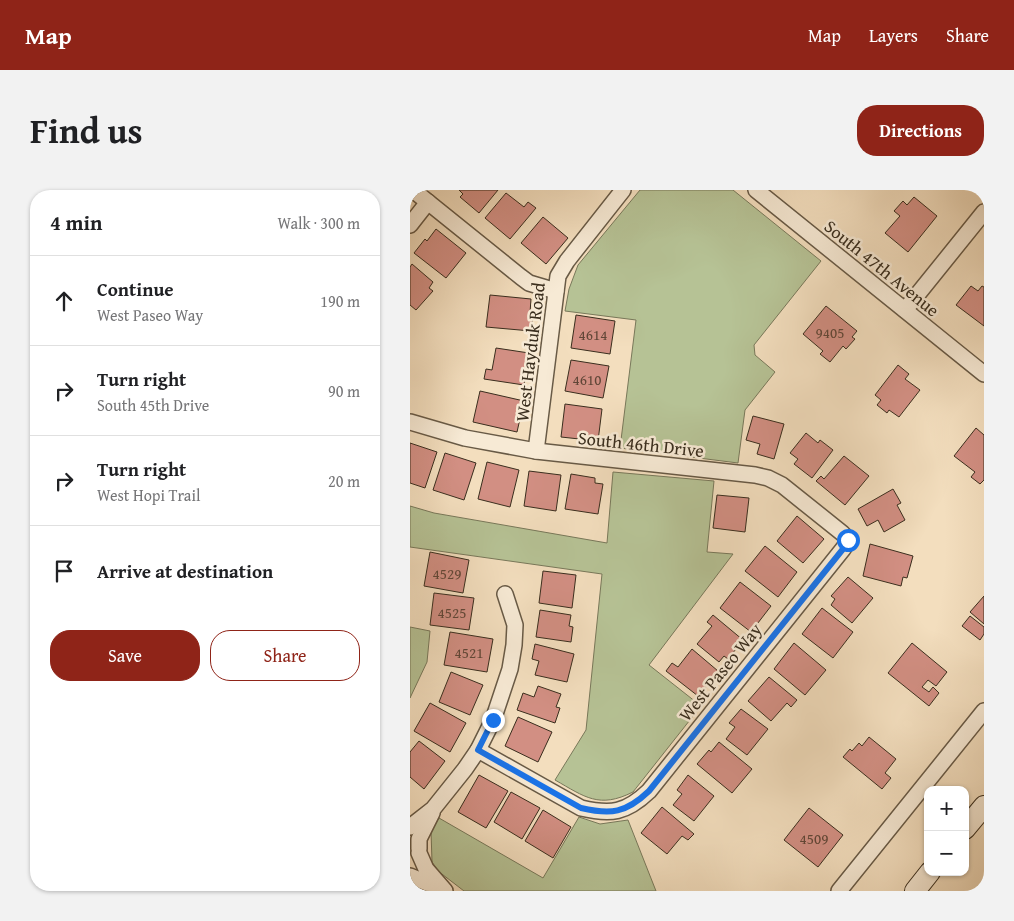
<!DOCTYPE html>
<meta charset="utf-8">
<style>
:root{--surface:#fff;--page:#f2f2f2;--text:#202124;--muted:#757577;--line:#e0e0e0;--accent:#8f2418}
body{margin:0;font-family:"Gentium Book Plus",serif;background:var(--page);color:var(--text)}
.controls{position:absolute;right:15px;bottom:15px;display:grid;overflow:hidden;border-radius:10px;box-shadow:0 1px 4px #0004}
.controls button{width:45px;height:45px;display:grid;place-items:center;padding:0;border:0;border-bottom:1px solid var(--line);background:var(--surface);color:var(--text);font:25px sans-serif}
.stop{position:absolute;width:15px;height:15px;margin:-11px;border:4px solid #1a73e8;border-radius:50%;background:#fff}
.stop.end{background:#1a73e8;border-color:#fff;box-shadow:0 1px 5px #0008}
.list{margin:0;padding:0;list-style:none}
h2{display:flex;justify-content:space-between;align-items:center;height:65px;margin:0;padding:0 20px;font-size:21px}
h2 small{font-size:16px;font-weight:400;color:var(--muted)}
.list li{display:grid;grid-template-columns:32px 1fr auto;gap:15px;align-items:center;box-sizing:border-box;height:90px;padding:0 20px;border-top:1px solid var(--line)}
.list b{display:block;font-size:19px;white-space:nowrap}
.list p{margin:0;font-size:16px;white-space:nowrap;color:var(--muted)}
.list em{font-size:16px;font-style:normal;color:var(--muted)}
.actions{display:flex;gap:10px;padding:15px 20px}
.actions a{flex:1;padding:11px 0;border:1px solid var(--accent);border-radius:20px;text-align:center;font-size:18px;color:var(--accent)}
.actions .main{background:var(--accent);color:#fff}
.icon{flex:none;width:28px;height:28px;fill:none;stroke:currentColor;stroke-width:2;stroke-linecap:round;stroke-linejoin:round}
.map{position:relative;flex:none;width:574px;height:701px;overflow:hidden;border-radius:20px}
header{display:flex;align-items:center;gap:30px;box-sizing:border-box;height:70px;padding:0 25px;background:var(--accent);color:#fff}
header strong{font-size:24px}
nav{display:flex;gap:28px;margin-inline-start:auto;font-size:18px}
.intro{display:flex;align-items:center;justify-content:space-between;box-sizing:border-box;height:120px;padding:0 30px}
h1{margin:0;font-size:35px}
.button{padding:12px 22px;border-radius:20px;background:var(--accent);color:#fff;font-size:18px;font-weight:700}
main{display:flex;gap:30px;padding:0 30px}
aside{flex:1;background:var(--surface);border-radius:20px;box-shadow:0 1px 4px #0004}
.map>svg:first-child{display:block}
</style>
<header>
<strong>Map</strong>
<nav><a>Map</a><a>Layers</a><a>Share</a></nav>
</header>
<div class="intro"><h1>Find us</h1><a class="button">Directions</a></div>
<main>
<aside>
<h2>4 min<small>Walk · 300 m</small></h2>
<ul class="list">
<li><svg class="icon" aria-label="ahead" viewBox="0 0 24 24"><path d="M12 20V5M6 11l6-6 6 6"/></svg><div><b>Continue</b><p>West Paseo Way</p></div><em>190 m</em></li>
<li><svg class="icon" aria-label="right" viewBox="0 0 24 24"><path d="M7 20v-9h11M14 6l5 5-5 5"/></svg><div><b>Turn right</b><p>South 45th Drive</p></div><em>90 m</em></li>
<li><svg class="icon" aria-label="right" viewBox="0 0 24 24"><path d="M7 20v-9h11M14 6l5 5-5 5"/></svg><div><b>Turn right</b><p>West Hopi Trail</p></div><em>20 m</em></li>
<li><svg class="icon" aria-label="arrive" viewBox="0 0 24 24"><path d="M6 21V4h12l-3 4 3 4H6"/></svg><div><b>Arrive at destination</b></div></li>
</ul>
<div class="actions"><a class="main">Save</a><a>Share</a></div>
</aside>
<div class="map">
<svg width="574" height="701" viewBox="0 0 574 701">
<rect width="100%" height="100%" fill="#f3debe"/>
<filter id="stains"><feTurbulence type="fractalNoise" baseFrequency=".004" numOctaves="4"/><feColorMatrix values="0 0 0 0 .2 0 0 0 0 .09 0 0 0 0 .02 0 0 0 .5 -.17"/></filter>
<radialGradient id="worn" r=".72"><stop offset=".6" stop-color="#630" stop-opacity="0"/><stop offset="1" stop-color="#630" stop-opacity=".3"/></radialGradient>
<g fill="#b6c295" stroke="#78785a">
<path d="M230,0H323L411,71L344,155L345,165L365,182L335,220L328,273L210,258L226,130L155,121L159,99L168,75Z"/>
<path d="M203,282L304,291L297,362L323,364L239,475L291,516L223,602C189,619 175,607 145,590L176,540L192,384L0,357V316L24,323L197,353Z"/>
<path d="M0,437L20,441L17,472L0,508Z"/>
<path d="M169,627L190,634L218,630L246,701H54L28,681L22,672L21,641L29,628L133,688Z"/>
</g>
<g fill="#d28f83" stroke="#3a2e1e">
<path d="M49,0H88L69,23L50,7L53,4Z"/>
<path d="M96,3L114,17L118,12L126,18L100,49L75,28Z"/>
<path d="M504,7L527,26L498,62L475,43L490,26L484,21L493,11L497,15Z"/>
<path d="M133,27L158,48L136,74L111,53Z"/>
<path d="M26,39L56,63L36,88L4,63L15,49L17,51Z"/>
<path d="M2,74L23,92L19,98L23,101L6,120L0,115V77Z"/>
<path d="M561,96L568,101L572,96L574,97V136L546,115Z"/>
<path d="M80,105L121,109L120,123H123L121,141L76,137Z"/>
<path d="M416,116L447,141L442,147L445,149L436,159L433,156L420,172L410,164L413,161L393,144Z"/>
<path d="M166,125L205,131L200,164L161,158Z"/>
<path d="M86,158L119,163L114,195L74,189L76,179L82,180Z"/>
<path d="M161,170L199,176L193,208L155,201Z"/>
<path d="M488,175L499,184L495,189L510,200L489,227L479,220L477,223L467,215L471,210L465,205Z"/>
<path d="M70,201L114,211L107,242L63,232Z"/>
<path d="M155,214L192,219L188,251L151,247Z"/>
<path d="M343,226L374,234L364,269L347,264L350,254L336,250Z"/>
<path d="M566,238L574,245V290L570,294L561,287L565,282L544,266Z"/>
<path d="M396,243L408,253L410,250L423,260L402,288L384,274L388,269L380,263Z"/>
<path d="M0,253L27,262L15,298L0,293Z"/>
<path d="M35,263L66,273L54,310L23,300Z"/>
<path d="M434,266L459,286L435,315L406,291L411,286L414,289Z"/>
<path d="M77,272L109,280L100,317L68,309Z"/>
<path d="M119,281L151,285L146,321L114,316Z"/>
<path d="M161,284L185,288V293L193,294L188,324L155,319Z"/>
<path d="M483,299L491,313L487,315L495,330L474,342L468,330L457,336L448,319Z"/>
<path d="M307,305L339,308L335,342L303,338Z"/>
<path d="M387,326L414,349L393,373L367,351Z"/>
<path d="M460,354L503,366L497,388L493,387L491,396L453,386Z"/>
<path d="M355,356L387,382L368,407L335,381Z"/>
<path d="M20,362L59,370L53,403L14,396Z"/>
<path d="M133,381L166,385L162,418L129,413Z"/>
<path d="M438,387L463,408L442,433L421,415L425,409L421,406Z"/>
<path d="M330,392L361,416L341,442L310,418Z"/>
<path d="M24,403L64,408L59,440L20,435Z"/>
<path d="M574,406V434L560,422Z"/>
<path d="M412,418L443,442L423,468L392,444Z"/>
<path d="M130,420L161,425L159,436L163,437L161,452L126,447Z"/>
<path d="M303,425L333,450L318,469L314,466L309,472L287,454L302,436L297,432Z"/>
<path d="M560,426L574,437V444L570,450L552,436Z"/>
<path d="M40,442L83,449L77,482L34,475Z"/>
<path d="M384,453L416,480L395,505L364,479Z"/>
<path d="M502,453L537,482L526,496L518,490L512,497L519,502L523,497L529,503L519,516L478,483Z"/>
<path d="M125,454L164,464L157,492L125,485L129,471L122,469Z"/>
<path d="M282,459L308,481L288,506L256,481L262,473L268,477Z"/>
<path d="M41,482L73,495L60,525L29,512Z"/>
<path d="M359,487L387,510L381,517L377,513L361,531L338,511Z"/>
<path d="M128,496L151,504L146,517L150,518L145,533L107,520L113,503L124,507Z"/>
<path d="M20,513L56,533L40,562L4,541Z"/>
<path d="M331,519L358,539L337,565L316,549L325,537L319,533Z"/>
<path d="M108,527L142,542L128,572L95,556Z"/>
<path d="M459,547L486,569L475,583L481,588L472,599L433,567L440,559L442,561L449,553L452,556Z"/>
<path d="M9,551L35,571L14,599L0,587V562Z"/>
<path d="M309,552L342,579L322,603L287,574L299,560L301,562Z"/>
<path d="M69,585L98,601L76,638L48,622Z"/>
<path d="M278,585L304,606L284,631L263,615L272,604L267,600Z"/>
<path d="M101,602L130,618L112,649L84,632Z"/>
<path d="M252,617L284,644L278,650L272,646L257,664L231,643Z"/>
<path d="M399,618L433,645L408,677L374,650Z"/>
<path d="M133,620L161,637L143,668L115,651Z"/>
</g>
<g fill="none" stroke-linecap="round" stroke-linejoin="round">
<g stroke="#685a46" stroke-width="18">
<g id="minor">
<path d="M3,0L111,87L119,93L146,101"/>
<path d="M346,0L574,184"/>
<path d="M0,35L18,12"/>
<path d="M495,120L574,22"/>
<path d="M0,232L55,248L126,261L345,285L358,288L372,295L432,343L439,350L433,359L239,601C216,623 201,625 171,618L68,560"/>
<path d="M126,261L148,86L157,71L213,0"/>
<path d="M0,637L23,619L55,579L68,560L83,530L100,479L104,455L105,435L95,404"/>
<path d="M9,659V649L22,623"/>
<path d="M9,663L16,679L35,701"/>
<path d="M0,686L29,698"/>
<path d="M429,701L574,521"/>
</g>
</g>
<g stroke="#3a2e1e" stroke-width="22">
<g id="secondary">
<path d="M555,639L574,616"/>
<path d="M505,701L520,682"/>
</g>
</g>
<use href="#minor" stroke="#f7ead5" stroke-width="15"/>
<use href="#secondary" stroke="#f7ead5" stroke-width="20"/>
</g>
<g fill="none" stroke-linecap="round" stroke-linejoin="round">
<path stroke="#1a73e8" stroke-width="6" d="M83,530L68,560L171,618C201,625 216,623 239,601L433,359L438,350"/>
</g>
<g text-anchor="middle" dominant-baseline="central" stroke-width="5" stroke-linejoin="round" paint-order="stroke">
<g font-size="15" fill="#604637">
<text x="420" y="142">9405</text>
<text x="183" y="144">4614</text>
<text x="177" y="189">4610</text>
<text x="37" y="383">4529</text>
<text x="42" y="422">4525</text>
<text x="59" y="462">4521</text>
<text x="404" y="648">4509</text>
</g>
<g font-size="18" fill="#3a2e1e" stroke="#f7ead5">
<text transform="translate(472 78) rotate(39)">South 47th Avenue</text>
<text transform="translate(120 162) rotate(-83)">West Hayduk Road</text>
<text transform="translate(231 254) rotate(6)">South 46th Drive</text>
<text transform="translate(310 482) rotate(-51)">West Paseo Way</text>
</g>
</g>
<rect width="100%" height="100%" filter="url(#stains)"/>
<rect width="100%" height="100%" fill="url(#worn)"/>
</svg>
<div class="controls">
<button>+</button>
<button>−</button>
</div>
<div class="stop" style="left:438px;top:350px"></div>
<div class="stop end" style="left:83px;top:530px"></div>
</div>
</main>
